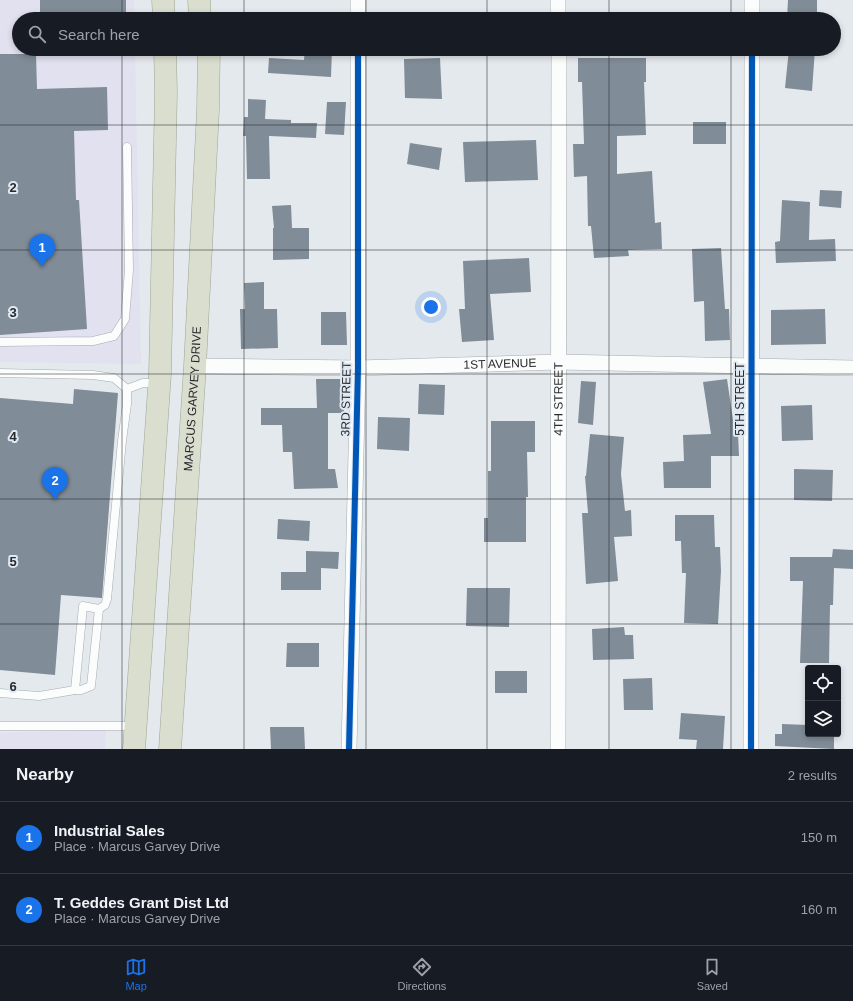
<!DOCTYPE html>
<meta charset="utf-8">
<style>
:root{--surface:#171b24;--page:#20242c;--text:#f1f3f6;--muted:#9ea1a6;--line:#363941;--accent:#1a73e8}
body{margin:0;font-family:Arial,sans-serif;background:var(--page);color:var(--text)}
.controls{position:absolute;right:12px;bottom:12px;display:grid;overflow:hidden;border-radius:4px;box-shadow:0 2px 6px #0003}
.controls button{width:36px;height:36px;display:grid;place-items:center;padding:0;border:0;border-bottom:1px solid var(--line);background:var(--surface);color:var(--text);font:20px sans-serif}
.you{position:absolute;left:431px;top:307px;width:14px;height:14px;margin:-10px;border:3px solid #fff;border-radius:50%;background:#1a73e8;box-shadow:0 0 0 6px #1a73e833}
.badge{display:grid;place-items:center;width:26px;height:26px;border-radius:50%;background:var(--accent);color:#fff;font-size:13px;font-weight:700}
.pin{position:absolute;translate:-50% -33px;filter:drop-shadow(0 1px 2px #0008)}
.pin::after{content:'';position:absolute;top:21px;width:14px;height:12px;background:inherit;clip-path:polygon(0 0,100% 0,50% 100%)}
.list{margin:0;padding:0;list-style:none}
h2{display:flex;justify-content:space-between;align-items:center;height:52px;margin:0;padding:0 16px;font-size:17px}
h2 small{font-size:13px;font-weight:400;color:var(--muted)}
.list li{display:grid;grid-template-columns:26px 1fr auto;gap:12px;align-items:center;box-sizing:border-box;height:72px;padding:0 16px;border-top:1px solid var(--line)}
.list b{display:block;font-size:15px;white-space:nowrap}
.list p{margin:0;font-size:13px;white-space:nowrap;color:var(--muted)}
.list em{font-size:13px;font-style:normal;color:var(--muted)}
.icon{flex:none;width:22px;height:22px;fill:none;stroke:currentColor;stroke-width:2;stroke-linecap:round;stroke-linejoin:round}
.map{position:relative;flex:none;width:853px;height:749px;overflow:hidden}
.search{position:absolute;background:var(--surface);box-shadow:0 2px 6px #0003;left:12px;right:12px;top:12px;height:44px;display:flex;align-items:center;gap:10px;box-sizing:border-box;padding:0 14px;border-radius:22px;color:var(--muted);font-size:15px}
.sheet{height:196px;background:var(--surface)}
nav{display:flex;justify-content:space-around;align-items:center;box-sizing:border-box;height:56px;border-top:1px solid var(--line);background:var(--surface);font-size:11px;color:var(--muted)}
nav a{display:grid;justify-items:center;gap:2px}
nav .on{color:var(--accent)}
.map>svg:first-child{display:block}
</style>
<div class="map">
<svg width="853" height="749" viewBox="0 0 853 749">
<rect width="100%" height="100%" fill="#e4e9ee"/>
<g fill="#e1e1ef">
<path d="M0,0H134L135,19H19V49H135L141,364L0,362Z"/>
<path d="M106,729L105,749H0V733Z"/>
</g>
<g fill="#808c97">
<rect x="40" y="0" width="86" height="19"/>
<path d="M788,0H817V19H787Z"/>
<path d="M305,49H332L331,77L268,73L269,58L304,60Z"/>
<path d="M789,49H815L812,91L785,88Z"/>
<path d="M0,54H36L37,89L107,87L108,130L74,131L76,200H79L87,329L0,335Z"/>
<path d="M440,58L442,99L405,98L404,59Z"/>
<path d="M578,58H646V82H644L646,135L617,136V174L652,171L655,223L661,222L662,249L628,250L629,256L594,258L591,226H588L587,176L574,177L573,144H584L582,82H578Z"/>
<path d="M248,99L266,100L265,119L291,120V123H317L316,138L269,136L270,179H247L246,136H243L244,117H248Z"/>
<path d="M327,102H346L344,135L325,134Z"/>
<rect x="693" y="122" width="33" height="22"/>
<path d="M536,140L538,180L465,182L463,142Z"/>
<path d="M410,143L442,148L439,170L407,164Z"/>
<path d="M820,190L842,191L841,208L819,206Z"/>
<path d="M782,200L810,202L809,240L835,239L836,261L776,263L775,242L780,241Z"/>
<path d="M291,205L292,228H309V259L273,260V228H274L272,206Z"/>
<path d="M721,248L725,309H729L730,340L705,341L704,301L694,302L692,249Z"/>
<path d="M529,258L531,292L490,294L494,340L462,342L459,309H465L463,261Z"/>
<path d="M264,282V309H277L278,348L241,349L240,309H245L244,283Z"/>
<path d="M825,309L826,344L771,345V310Z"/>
<path d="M321,312H346L347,345H321Z"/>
<path d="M316,379H344V413H328V469H335L338,488L294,489L292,452H283L282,425H261V408H317Z"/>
<path d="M727,379L735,433H738L739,456H711V488H664L663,462L684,461L683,435L711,434L703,382Z"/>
<path d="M581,381L596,382L593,425L578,423Z"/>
<path d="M419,384L445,385L444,415L418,414Z"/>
<path d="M74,389L118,393L102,598L61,595L55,675L0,670V398L73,404Z"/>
<path d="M812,405L813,440L782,441L781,406Z"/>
<path d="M378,417L410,418L409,451L377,449Z"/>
<path d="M491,421H535V452H527L528,497H526V542H484V518H488V471H491Z"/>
<path d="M590,434L624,437L621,474L625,511L631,510L632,536L614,537L618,581L586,584L582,513H588L585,476H586Z"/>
<path d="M794,469L833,470L832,501L794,500Z"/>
<path d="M675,515H714L715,547H720L721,571L718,624L684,623L686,573H682L681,541H675Z"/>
<path d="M278,519L310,521L309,541L277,539Z"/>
<path d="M833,549L853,550V569L834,568L833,605H830L829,663H800L803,581H790V557H832Z"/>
<path d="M306,551L339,552L338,569L321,568V590H281V572H306Z"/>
<path d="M467,588H510L509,627L466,626Z"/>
<path d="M624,627L625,635H633L634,659L593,660L592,629Z"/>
<path d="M287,643H319V667H286Z"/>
<rect x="495" y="671" width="32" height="22"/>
<path d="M652,678L653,710H624L623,679Z"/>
<path d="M681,713L725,716L723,749H696L697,740L679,739Z"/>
<path d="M782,724L808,725V734H834V749L775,746V734H782Z"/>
<path d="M270,727H304L305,749H271Z"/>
</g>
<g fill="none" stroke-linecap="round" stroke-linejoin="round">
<g stroke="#a8abaf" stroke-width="9">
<g id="service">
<path d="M0,342L93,341L114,336L125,319L129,270L127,147"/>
<path d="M0,373L93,375L114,378L127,389V404L122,441L107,599L105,605L99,609L83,606L75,690"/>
<path d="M127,389L143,383H159"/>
<path d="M0,693L39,696L75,690H81L91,686L99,609"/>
<path d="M0,726H135"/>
</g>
</g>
<g stroke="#a8abaf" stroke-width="16">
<g id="minor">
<path d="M558,0V19"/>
<path d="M358,19V0"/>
<path d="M752,19V0"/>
<path id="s1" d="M195,366L358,368L559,362L853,368"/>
<path d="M349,749L358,368V49"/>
<path id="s2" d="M558,749L559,49"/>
<path d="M751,749L752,49"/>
</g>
</g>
<g stroke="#9ea593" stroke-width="23">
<g id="trunk">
<path d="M163,0L164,19"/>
<path d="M199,0L200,19"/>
<path d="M134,749L160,374L166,93L165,49"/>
<path id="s3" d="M170,749L195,366L208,110L209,49"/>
</g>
</g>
<use href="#service" stroke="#fbfcfc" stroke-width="8"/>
<use href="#minor" stroke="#fbfcfc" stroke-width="15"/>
<use href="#trunk" stroke="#dadecf" stroke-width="22"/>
<g stroke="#e0e8f2" stroke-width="8">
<g id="cycleway">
<path d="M349,749L358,368V49"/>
<path d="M751,749L752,49"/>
</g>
</g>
<use href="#cycleway" stroke="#0057b8" stroke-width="6"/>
</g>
<path fill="none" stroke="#272a2d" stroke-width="1" stroke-opacity="0.55" d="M122,0V19M244,0V19M366,0V19M487,0V19M609,0V19M731,0V19M122,49V749M244,49V749M366,49V749M487,49V749M609,49V749M731,49V749M0,125H853M0,250H853M0,374H853M0,499H853M0,624H853"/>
<g text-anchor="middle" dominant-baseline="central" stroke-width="4" stroke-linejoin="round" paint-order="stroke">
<g font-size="12" fill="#272a2d" stroke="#e0e8f2">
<text stroke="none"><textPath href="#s1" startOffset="305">1ST AVENUE</textPath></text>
<text stroke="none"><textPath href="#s3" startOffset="351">MARCUS GARVEY DRIVE</textPath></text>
<text transform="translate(346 399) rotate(-89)">3RD STREET</text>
<text stroke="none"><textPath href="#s2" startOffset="350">4TH STREET</textPath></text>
<text transform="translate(740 399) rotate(-90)">5TH STREET</text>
</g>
</g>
<g font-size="13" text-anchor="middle" font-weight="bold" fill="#272a2d" stroke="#e0e8f2" stroke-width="4" stroke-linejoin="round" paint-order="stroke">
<text x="13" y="192">2</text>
<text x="13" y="317">3</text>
<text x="13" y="441">4</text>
<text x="13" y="566">5</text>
<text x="13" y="691">6</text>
</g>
</svg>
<div class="controls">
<button><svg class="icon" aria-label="locate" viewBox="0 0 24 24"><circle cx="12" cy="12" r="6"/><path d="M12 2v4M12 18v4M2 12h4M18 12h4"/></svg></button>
<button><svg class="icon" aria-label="layers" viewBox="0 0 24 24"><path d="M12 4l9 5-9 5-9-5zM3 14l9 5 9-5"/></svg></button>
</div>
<div class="you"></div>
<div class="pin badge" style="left:42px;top:267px">1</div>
<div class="pin badge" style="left:55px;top:500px">2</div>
<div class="search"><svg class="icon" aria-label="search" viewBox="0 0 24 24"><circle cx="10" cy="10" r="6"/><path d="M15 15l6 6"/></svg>Search here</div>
</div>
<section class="sheet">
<h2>Nearby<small>2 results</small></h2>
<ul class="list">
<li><span class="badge">1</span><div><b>Industrial Sales</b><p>Place · Marcus Garvey Drive</p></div><em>150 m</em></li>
<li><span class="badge">2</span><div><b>T. Geddes Grant Dist Ltd</b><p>Place · Marcus Garvey Drive</p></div><em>160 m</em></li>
</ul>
</section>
<nav>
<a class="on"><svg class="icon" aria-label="map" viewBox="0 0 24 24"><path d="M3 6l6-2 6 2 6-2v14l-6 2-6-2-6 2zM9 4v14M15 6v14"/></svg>Map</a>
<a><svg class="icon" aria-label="directions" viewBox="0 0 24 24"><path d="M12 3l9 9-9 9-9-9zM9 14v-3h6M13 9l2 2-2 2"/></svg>Directions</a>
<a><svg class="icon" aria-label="saved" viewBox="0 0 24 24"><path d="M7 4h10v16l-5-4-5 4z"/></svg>Saved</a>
</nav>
